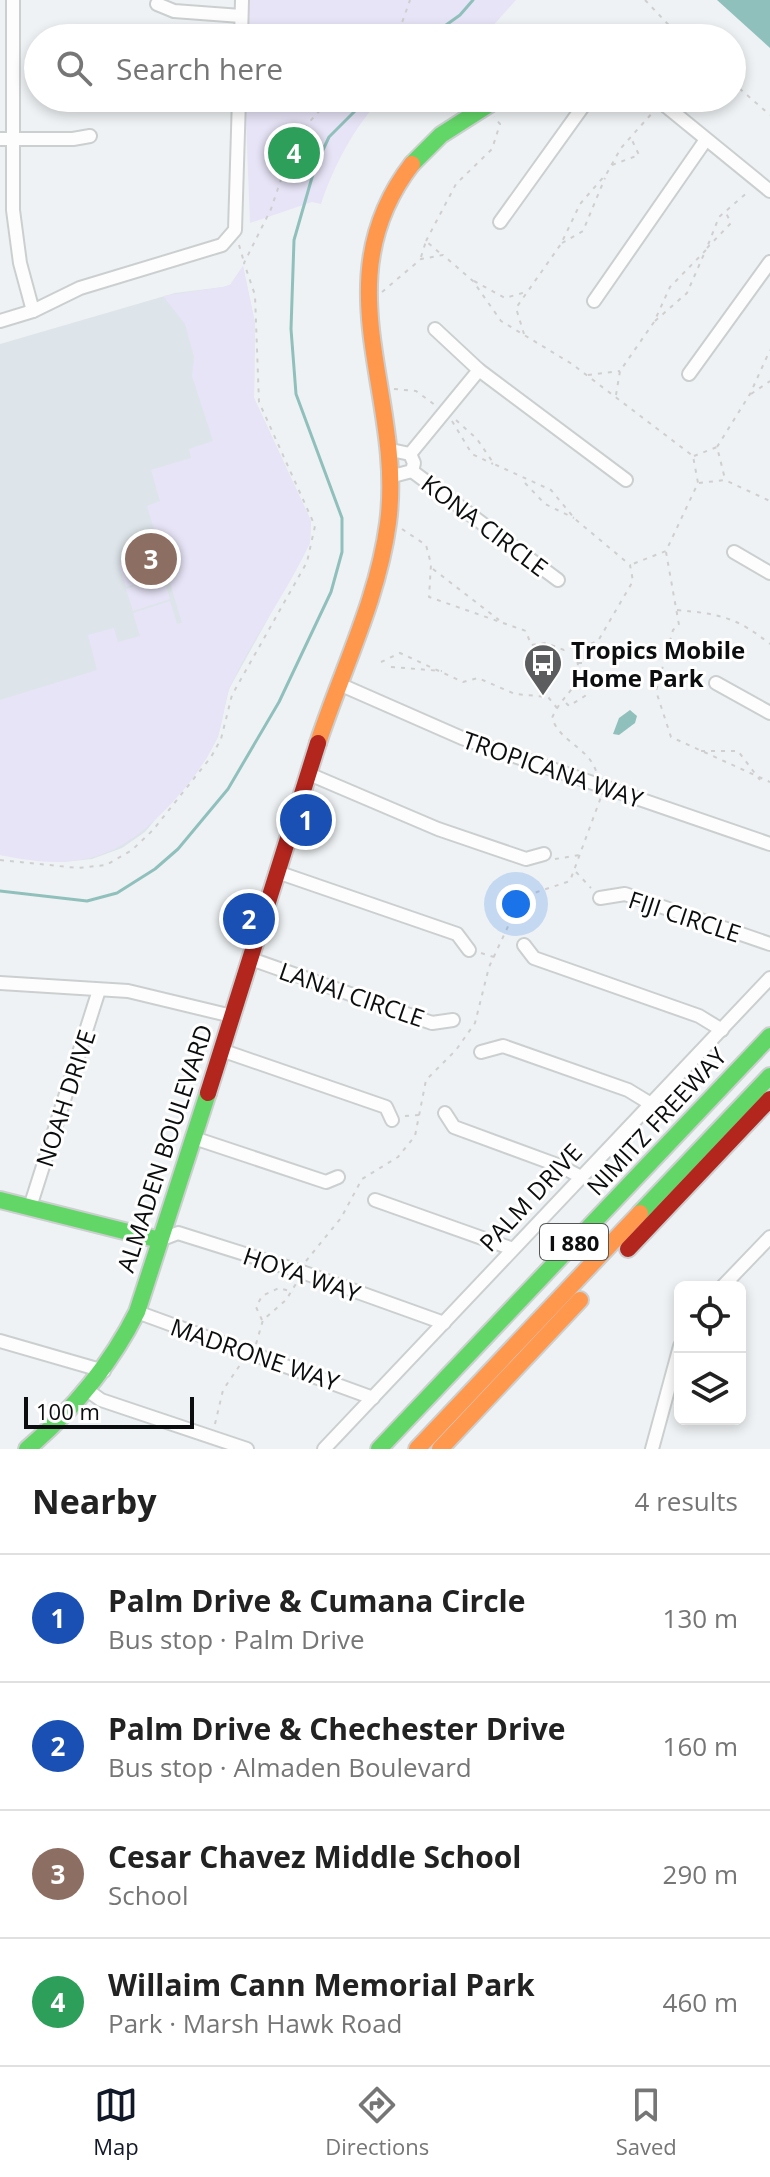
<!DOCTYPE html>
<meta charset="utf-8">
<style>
:root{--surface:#fff;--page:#f6f6f6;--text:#222;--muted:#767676;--line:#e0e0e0;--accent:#111827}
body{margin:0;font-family:"Open Sans",sans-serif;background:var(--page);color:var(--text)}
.controls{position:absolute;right:24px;bottom:24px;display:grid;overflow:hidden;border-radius:12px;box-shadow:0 4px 12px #0003}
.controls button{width:72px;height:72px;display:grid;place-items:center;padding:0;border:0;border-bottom:2px solid var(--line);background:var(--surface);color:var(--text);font:40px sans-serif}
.scale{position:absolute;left:24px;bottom:20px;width:170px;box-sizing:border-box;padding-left:8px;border:4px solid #0c0d0e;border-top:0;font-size:22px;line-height:28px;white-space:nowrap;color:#0c0d0e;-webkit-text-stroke:6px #fff;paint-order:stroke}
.you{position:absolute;left:516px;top:904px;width:28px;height:28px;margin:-20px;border:6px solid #fff;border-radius:50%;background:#1a73e8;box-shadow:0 0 0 12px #1a73e833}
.badge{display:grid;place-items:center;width:52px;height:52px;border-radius:50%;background:var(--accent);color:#fff;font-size:26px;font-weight:700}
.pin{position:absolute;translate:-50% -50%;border:4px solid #fff;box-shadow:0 2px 8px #0006}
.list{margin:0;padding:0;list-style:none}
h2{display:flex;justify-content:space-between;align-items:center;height:104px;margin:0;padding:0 32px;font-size:34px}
h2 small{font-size:26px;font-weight:400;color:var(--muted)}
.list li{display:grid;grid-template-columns:52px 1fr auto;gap:24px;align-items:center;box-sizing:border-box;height:128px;padding:0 32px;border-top:2px solid var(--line)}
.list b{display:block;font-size:30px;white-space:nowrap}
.list p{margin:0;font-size:26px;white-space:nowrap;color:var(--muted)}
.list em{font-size:26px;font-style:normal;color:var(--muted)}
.icon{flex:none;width:44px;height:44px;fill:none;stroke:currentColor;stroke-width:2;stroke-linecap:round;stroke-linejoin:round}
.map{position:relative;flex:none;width:770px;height:1449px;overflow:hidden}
.search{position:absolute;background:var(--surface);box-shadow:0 4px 12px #0003;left:24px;right:24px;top:24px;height:88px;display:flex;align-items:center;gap:20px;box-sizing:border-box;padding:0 28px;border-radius:44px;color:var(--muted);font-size:30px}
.sheet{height:616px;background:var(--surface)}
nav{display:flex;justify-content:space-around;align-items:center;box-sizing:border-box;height:112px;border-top:2px solid var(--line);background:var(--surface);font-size:22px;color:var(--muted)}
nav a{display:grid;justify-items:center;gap:4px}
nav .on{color:var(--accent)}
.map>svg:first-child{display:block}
</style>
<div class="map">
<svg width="770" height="1449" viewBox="0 0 770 1449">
<rect width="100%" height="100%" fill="#eff2f4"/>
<path fill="#dde5ea" d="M243,266L255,323L254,398L311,521L310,543L229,689L218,737L206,759L145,832L122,848L92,859L63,862L0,855V344L175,293L223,287L230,285Z"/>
<g fill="#e7e4f7">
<path d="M247,0H516L482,38H245Z"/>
<path d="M245,98H381C353,130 335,163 321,204L312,202L250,223Z"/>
<path d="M243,266L255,323L254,398L311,521L310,543C287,593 253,637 230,687C223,704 224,724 216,740C205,764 188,786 170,805C117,861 76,871 0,855V700L97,670L88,635L114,628L118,642L140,636L133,613L170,601L177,624L182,623L147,506L160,501L151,470L191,458L189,449L213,441L192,376L194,357L185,324L163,296L223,287L230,285Z"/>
<path d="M156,554L163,576L126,587L119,565Z"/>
<path d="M163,577L170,599L133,611L126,589Z"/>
</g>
<g fill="#90c0bc">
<path d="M717,0H770V48Z"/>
<path d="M630,710L637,716L635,723L619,735L613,734L619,718Z"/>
</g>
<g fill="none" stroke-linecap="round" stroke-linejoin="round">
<g stroke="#90c0bc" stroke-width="3">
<path d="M428,38L460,15L473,0"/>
<path d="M0,891L87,901L117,893L155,869L178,849L228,789L279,702L331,592L342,552V518L296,394L291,329L294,240L315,167L329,137L368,98"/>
</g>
<g stroke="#cccfd0" stroke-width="16">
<g id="street">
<path d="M13,0V210L20,263L33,311"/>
<path d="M157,4L174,11L241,16"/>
<path d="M241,38L242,0"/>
<path d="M656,98L770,191"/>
<path d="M0,139H73L90,136"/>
<path d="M500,222L589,98"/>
<path d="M594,301L705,141"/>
<path d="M0,321L33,311L80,288L222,245L235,230L239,98"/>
<path d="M435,329L479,370L626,480"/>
<path d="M689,374L770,262"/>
<path d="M391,450L410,454L414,463L412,471L393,476"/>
<path d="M410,454L479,370"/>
<path d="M412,471L558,580"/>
<path d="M734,552L770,573"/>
<path d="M716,683L770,713"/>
<path d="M339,684L462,738L770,844"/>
<path d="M309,774L438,829L526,859L544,854"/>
<path d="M280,873L457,934L469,950"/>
<path d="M600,898L625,894L770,944"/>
<path d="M524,945L534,958L699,1016L722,1030"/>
<path d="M251,959L432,1023L453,1020"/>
<path d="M0,983L128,991L232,1016"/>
<path d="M221,1050L386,1107L392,1120"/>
<path d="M481,1052L503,1046L628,1090L651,1104"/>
<path d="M445,1113L454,1127L560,1166L581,1177"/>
<path d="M194,1138L326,1182L338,1177"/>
<path d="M375,1200L513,1249"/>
<path d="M30,1207L99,990"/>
<path d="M160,1240L178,1233L302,1272L444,1323"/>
<path d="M722,1287L770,1237"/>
<path d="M137,1312L373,1398"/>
<path d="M0,1341L104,1371"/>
<path d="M87,1390L101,1400L247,1449"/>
<path d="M324,1449L770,978"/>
<path d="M652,1449L680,1346"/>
</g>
</g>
<g stroke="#cccfd0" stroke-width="20">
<g id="fast">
<path d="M412,164L441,135L499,98"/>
<path d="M0,1200L160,1240"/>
<path d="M640,1213L770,1076"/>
<path d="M27,1449C73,1410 110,1366 137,1312L208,1093"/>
<path d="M379,1449L770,1036"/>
</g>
</g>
<g stroke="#cccfd0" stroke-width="20">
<g id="slow">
<path d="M318,743C342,670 378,599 388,523C405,396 321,282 412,164"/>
<path d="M417,1449L640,1213"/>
<path d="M440,1449L580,1300"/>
</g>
</g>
<g stroke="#cccfd0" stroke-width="20">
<g id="jam">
<path d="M208,1093L318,743"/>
<path d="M628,1249L770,1099"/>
</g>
</g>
<g stroke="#cfcfd0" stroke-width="2" stroke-dasharray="4 6" stroke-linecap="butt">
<path d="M645,0L681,38"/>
<path d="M392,38L398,34L410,0"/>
<path d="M732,82L770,115"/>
<path d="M612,165L639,155L631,138"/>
<path d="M426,241L456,184L492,149L500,124L494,117"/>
<path d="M562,243L583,231L605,178"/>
<path d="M239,245L244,262"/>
<path d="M707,248L731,223L726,213"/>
<path d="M421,257L426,241L442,255"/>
<path d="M474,281L505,298L526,292"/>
<path d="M382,292L421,259L443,255L473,281L501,321L572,364L693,456L698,483L666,551L630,565"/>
<path d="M655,321L687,293L704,254"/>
<path d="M524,334L516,308L561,244L580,204L607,173L621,148L654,111"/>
<path d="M588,375L620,371"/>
<path d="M394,389L416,391L435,405"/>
<path d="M751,394L770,381"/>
<path d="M616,395L620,371L654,322L670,287L706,250L719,217L749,191"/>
<path d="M456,420L477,439L494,464L551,490L575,519L630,565L633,581L598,641L576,649"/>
<path d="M452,421L472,454L493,464"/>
<path d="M717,447L750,394L770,350"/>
<path d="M694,456L717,447L725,479"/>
<path d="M525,483L545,504L574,518"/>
<path d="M699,483L725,480L770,501"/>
<path d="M402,529L426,545L431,564L429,597L526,631L531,645L546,643L564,650L574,646C587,691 566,686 552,718C560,742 588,747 596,771"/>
<path d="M666,552L679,625L673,630L656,691L671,737L770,782"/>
<path d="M433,569L499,620"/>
<path d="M677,610C720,614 736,617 770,644"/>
<path d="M381,662L400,653L463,682L478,678L515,694L548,697L557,708"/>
<path d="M391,667L442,671"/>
<path d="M566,703L569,706L585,696L591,682L583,663H578"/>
<path d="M701,751H738L760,780"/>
<path d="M555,859L580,855"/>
<path d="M0,860L78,868L106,865L132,850L153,830L211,757L221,739L232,695L307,562L315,526L259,402L255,295L244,263L271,209L295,138L331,98"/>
<path d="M576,872L591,888"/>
<path d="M481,953L494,957"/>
<path d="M405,1116L419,1115"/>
<path d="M306,1261L341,1218L362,1179L398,1157L415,1136L426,1080L456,1050L475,1023L489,967L519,903L528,895L570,881L601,797"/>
<path d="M262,1320L256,1307L262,1296L279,1288L293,1292"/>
<path d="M256,1344L263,1320L286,1300L297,1282"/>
<path d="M215,1424L223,1390L242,1362"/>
</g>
<use href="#street" stroke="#fdfdfd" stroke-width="12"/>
<use href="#fast" stroke="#63d668" stroke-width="16"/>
<use href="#slow" stroke="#ff974d" stroke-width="16"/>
<use href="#jam" stroke="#b3261e" stroke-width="16"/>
</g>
<defs>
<g id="bus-pin" transform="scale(2)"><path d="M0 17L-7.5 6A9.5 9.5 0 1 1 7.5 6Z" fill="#5b5d5e" stroke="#fff"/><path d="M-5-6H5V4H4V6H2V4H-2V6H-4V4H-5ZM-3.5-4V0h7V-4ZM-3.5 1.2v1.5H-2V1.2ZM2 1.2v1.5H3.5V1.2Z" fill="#fff"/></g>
</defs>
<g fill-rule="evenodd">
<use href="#bus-pin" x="543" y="663"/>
</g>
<g text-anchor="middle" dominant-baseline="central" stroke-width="6" stroke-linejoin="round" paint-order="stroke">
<rect fill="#fff" stroke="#555656" stroke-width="2" x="540" y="1224" width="68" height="36" rx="6"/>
<g font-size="22" font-weight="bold" fill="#0c0d0e">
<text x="574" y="1242">I 880</text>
</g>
<g font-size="24" fill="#0c0d0e" stroke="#fff">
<text transform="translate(485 525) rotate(37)">KONA CIRCLE</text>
<text transform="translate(553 769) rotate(19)">TROPICANA WAY</text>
<text transform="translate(685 916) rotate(18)">FIJI CIRCLE</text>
<text transform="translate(352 994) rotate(19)">LANAI CIRCLE</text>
<text transform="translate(65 1098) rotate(-72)">NOAH DRIVE</text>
<text transform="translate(656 1121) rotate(-47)">NIMITZ FREEWAY</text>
<text transform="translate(164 1148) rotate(-72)">ALMADEN BOULEVARD</text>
<text transform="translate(530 1197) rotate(-47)">PALM DRIVE</text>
<text transform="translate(302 1274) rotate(19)">HOYA WAY</text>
<text transform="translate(255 1354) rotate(19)">MADRONE WAY</text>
</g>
<g font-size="24" font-weight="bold" fill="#0c0d0e" stroke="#fff" text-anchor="start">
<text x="571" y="649">Tropics Mobile<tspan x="571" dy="28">Home Park</tspan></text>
</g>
</g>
</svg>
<div class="controls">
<button><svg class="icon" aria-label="locate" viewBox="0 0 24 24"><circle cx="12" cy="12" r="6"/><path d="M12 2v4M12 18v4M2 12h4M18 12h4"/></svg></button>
<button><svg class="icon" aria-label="layers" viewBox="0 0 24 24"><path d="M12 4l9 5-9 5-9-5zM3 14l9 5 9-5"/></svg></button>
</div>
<div class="scale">100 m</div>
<div class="you"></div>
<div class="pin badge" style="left:306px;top:820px;background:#1a4fb4">1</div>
<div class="pin badge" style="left:249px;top:919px;background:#1a4fb4">2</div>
<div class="pin badge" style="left:151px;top:559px;background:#8d6e63">3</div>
<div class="pin badge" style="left:294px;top:153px;background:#2e9e5b">4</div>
<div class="search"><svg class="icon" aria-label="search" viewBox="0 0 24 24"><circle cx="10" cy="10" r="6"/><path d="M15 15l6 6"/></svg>Search here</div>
</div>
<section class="sheet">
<h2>Nearby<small>4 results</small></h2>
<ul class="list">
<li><span class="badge" style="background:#1a4fb4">1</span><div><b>Palm Drive &amp; Cumana Circle</b><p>Bus stop · Palm Drive</p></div><em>130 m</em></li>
<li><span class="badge" style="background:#1a4fb4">2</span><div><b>Palm Drive &amp; Chechester Drive</b><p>Bus stop · Almaden Boulevard</p></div><em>160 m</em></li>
<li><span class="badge" style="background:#8d6e63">3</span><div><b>Cesar Chavez Middle School</b><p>School</p></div><em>290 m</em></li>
<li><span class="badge" style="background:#2e9e5b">4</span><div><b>Willaim Cann Memorial Park</b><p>Park · Marsh Hawk Road</p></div><em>460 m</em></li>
</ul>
</section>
<nav>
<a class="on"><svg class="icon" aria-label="map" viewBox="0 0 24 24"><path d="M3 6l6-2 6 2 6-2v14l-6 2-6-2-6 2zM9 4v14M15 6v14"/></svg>Map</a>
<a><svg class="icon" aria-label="directions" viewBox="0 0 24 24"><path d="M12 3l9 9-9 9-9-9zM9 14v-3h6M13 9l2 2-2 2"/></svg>Directions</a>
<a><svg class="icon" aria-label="saved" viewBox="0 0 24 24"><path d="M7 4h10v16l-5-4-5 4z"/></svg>Saved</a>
</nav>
